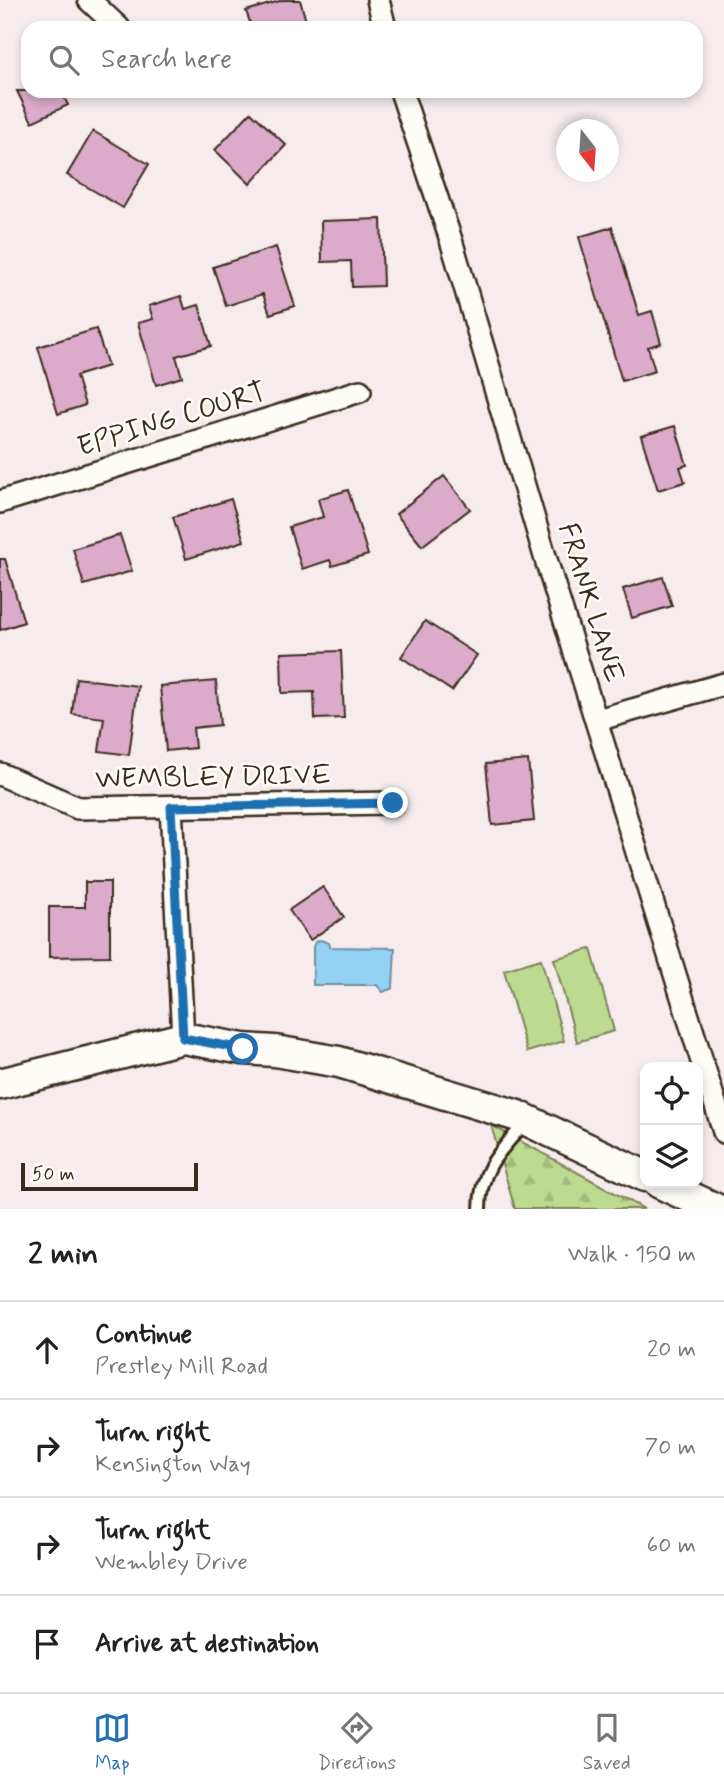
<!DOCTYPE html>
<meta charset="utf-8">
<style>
:root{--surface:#fff;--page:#f6f6f6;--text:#222;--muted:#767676;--line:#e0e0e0;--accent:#1f6fb2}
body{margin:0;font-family:Mynerve,sans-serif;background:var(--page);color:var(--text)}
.controls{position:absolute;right:21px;bottom:21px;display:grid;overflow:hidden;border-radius:14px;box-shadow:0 4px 10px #0003}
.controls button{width:63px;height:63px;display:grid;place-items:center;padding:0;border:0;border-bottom:2px solid var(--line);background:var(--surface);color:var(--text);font:35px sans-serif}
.compass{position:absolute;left:556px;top:119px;width:63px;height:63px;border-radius:50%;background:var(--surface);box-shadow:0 4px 10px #0003;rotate:163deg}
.scale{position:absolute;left:21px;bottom:18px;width:177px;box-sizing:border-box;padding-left:7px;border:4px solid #3b2a1e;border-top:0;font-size:19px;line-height:24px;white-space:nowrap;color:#3b2a1e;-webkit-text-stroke:5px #fdfcf7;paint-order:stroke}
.stop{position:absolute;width:21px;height:21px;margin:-16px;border:5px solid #1f6fb2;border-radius:50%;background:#fff}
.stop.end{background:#1f6fb2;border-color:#fff;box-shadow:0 2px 7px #0008}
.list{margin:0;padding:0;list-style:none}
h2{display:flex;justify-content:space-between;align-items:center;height:91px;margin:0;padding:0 28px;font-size:30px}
h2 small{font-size:23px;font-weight:400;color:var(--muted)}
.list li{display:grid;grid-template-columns:46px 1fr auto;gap:21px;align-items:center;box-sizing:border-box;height:98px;padding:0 28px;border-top:2px solid var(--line)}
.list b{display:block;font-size:26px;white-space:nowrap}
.list p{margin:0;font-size:23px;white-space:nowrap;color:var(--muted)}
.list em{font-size:23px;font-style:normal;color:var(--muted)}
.icon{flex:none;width:38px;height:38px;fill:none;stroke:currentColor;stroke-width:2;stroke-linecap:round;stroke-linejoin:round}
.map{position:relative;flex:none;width:724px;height:1209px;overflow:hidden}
.search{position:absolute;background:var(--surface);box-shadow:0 4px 10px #0003;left:21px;right:21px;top:21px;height:77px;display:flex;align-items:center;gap:18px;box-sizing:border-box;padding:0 24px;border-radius:21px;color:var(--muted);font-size:26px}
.sheet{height:483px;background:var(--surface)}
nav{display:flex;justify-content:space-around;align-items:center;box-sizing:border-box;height:98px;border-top:2px solid var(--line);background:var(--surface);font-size:19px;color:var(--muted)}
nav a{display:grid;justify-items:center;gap:4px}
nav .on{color:var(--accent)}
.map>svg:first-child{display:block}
</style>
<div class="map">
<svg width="724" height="1209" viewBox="0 0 724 1209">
<defs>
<pattern id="forest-firs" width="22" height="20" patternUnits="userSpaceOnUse" patternTransform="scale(1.75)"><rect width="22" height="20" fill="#bdda91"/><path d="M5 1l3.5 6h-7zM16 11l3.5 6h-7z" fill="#a3bb7d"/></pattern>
</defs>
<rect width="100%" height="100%" fill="#f6ecee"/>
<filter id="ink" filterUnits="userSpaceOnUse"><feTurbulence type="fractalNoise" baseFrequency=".0143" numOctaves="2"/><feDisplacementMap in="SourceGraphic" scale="14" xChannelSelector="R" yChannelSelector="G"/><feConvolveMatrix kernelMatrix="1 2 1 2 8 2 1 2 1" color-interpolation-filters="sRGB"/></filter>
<g filter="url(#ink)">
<path fill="url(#forest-firs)" stroke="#7c8258" stroke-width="2" d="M491,1125L644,1209H515Z"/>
<g fill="#bdda91" stroke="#7c8258" stroke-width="2">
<path d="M591,949L614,1031L577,1042L554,959Z"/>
<path d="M541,959L564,1041L527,1052L504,970Z"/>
</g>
<path fill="#95d0f5" stroke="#718e9f" stroke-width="2" d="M320,940L329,943L330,947L395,948L393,988L383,992L377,985H313V947L315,942Z"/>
<g fill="#dcabca" stroke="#3b2a1e" stroke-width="2">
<path d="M283,0H300L308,28H252L246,11Z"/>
<path d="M17,91H61L68,105L32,122Z"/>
<path d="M251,112L286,145L250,184L215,150Z"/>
<path d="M93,131L149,164L123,208L67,175Z"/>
<path d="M381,219L383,286L352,287L351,261L322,262L321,221Z"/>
<path d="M612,227L639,315L652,311L661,343L648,347L655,371L622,381L579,237Z"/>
<path d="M276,247L295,306L270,314L263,294L226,306L213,267Z"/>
<path d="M181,296L185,309L199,305L211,346L176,356L182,377L156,385L138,323L153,319L149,306Z"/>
<path d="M96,329L108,366L76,376L85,405L58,414L38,347Z"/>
<path d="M675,426L687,465L680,467L685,482L658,490L641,436Z"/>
<path d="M444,476L470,509L422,546L396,514Z"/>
<path d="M348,490L368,555L332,566L330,560L302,569L289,527L323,517L318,499Z"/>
<path d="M231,499L244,541L186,559L173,517Z"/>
<path d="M120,535L132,571L84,585L73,549Z"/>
<path d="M0,559H5L24,622L0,630Z"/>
<path d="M663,577L672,606L632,618L623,589Z"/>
<path d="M425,621L477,655L452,691L401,657Z"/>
<path d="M341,651L344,718L315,719L314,692L282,693L281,653Z"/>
<path d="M76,678L138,686L129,755L99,751L104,718L72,714Z"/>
<path d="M216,681L220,725L193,728L195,748L166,751L160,686Z"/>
<path d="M528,760L534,821L492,825L486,764Z"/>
<path d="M85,882H110V956L49,957V907H85Z"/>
<path d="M323,887L344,917L310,940L289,910Z"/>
</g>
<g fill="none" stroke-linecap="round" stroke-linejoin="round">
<g stroke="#3b2a1e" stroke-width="16">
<path id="lane" d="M480,1209C480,1169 500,1151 525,1123"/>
</g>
<g stroke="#3b2a1e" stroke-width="26">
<g id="street">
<path d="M89,0L119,28"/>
<path d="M378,0L385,28"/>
<path d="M401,91L451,240L547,563L724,1132"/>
<path d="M0,502L360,391"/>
<path d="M597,720L724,684"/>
<path d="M0,774L78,808L393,803"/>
<path d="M171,807L183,1038"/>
</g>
</g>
<g stroke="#3b2a1e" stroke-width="35">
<g id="secondary">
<path d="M0,1084L183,1038L243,1049L275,1051L339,1062L518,1116L645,1176"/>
<path d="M660,1183L716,1209"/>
</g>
</g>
<use href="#lane" stroke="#fdfcf7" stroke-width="10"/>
<use href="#street" stroke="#fdfcf7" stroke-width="21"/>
<use href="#secondary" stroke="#fdfcf7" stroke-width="30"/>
</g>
</g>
<g fill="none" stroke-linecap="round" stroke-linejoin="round" filter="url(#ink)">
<path stroke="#1f6fb2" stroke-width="9" d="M243,1049L183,1038L171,807L393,803"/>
</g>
<g text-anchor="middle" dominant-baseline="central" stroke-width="5" stroke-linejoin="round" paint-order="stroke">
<g font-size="28" fill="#3b2a1e" stroke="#fdfcf7">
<text transform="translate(172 420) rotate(-17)">EPPING COURT</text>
<text transform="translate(590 603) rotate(73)">FRANK LANE</text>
<text transform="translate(213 778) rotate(-1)">WEMBLEY DRIVE</text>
</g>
</g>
</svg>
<div class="controls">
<button><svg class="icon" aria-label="locate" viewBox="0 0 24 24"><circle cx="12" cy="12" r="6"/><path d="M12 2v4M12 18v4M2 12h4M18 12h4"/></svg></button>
<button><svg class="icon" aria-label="layers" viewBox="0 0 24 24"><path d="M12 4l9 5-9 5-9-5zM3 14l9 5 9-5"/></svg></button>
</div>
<svg class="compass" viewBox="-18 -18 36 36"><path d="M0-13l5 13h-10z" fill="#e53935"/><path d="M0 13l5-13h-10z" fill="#767676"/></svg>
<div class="scale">50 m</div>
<div class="stop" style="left:243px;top:1049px"></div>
<div class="stop end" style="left:393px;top:803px"></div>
<div class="search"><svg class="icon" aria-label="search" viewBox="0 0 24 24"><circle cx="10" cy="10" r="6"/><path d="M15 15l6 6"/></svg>Search here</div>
</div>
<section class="sheet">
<h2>2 min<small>Walk · 150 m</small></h2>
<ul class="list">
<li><svg class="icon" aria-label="ahead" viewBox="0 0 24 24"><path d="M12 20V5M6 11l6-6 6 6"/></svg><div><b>Continue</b><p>Prestley Mill Road</p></div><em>20 m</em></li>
<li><svg class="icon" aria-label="right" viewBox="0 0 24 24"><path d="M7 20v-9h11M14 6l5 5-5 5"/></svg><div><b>Turn right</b><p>Kensington Way</p></div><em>70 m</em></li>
<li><svg class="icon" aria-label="right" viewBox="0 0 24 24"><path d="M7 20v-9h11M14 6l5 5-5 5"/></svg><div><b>Turn right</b><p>Wembley Drive</p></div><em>60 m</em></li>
<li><svg class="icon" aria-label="arrive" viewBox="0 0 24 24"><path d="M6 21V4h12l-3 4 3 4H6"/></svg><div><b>Arrive at destination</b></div></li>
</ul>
</section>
<nav>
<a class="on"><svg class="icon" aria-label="map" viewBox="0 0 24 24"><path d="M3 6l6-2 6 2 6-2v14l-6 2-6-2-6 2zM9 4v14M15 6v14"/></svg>Map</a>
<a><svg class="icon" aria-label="directions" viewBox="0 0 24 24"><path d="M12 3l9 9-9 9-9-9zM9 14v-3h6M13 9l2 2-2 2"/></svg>Directions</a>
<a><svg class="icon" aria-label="saved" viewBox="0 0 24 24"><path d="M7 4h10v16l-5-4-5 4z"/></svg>Saved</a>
</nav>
